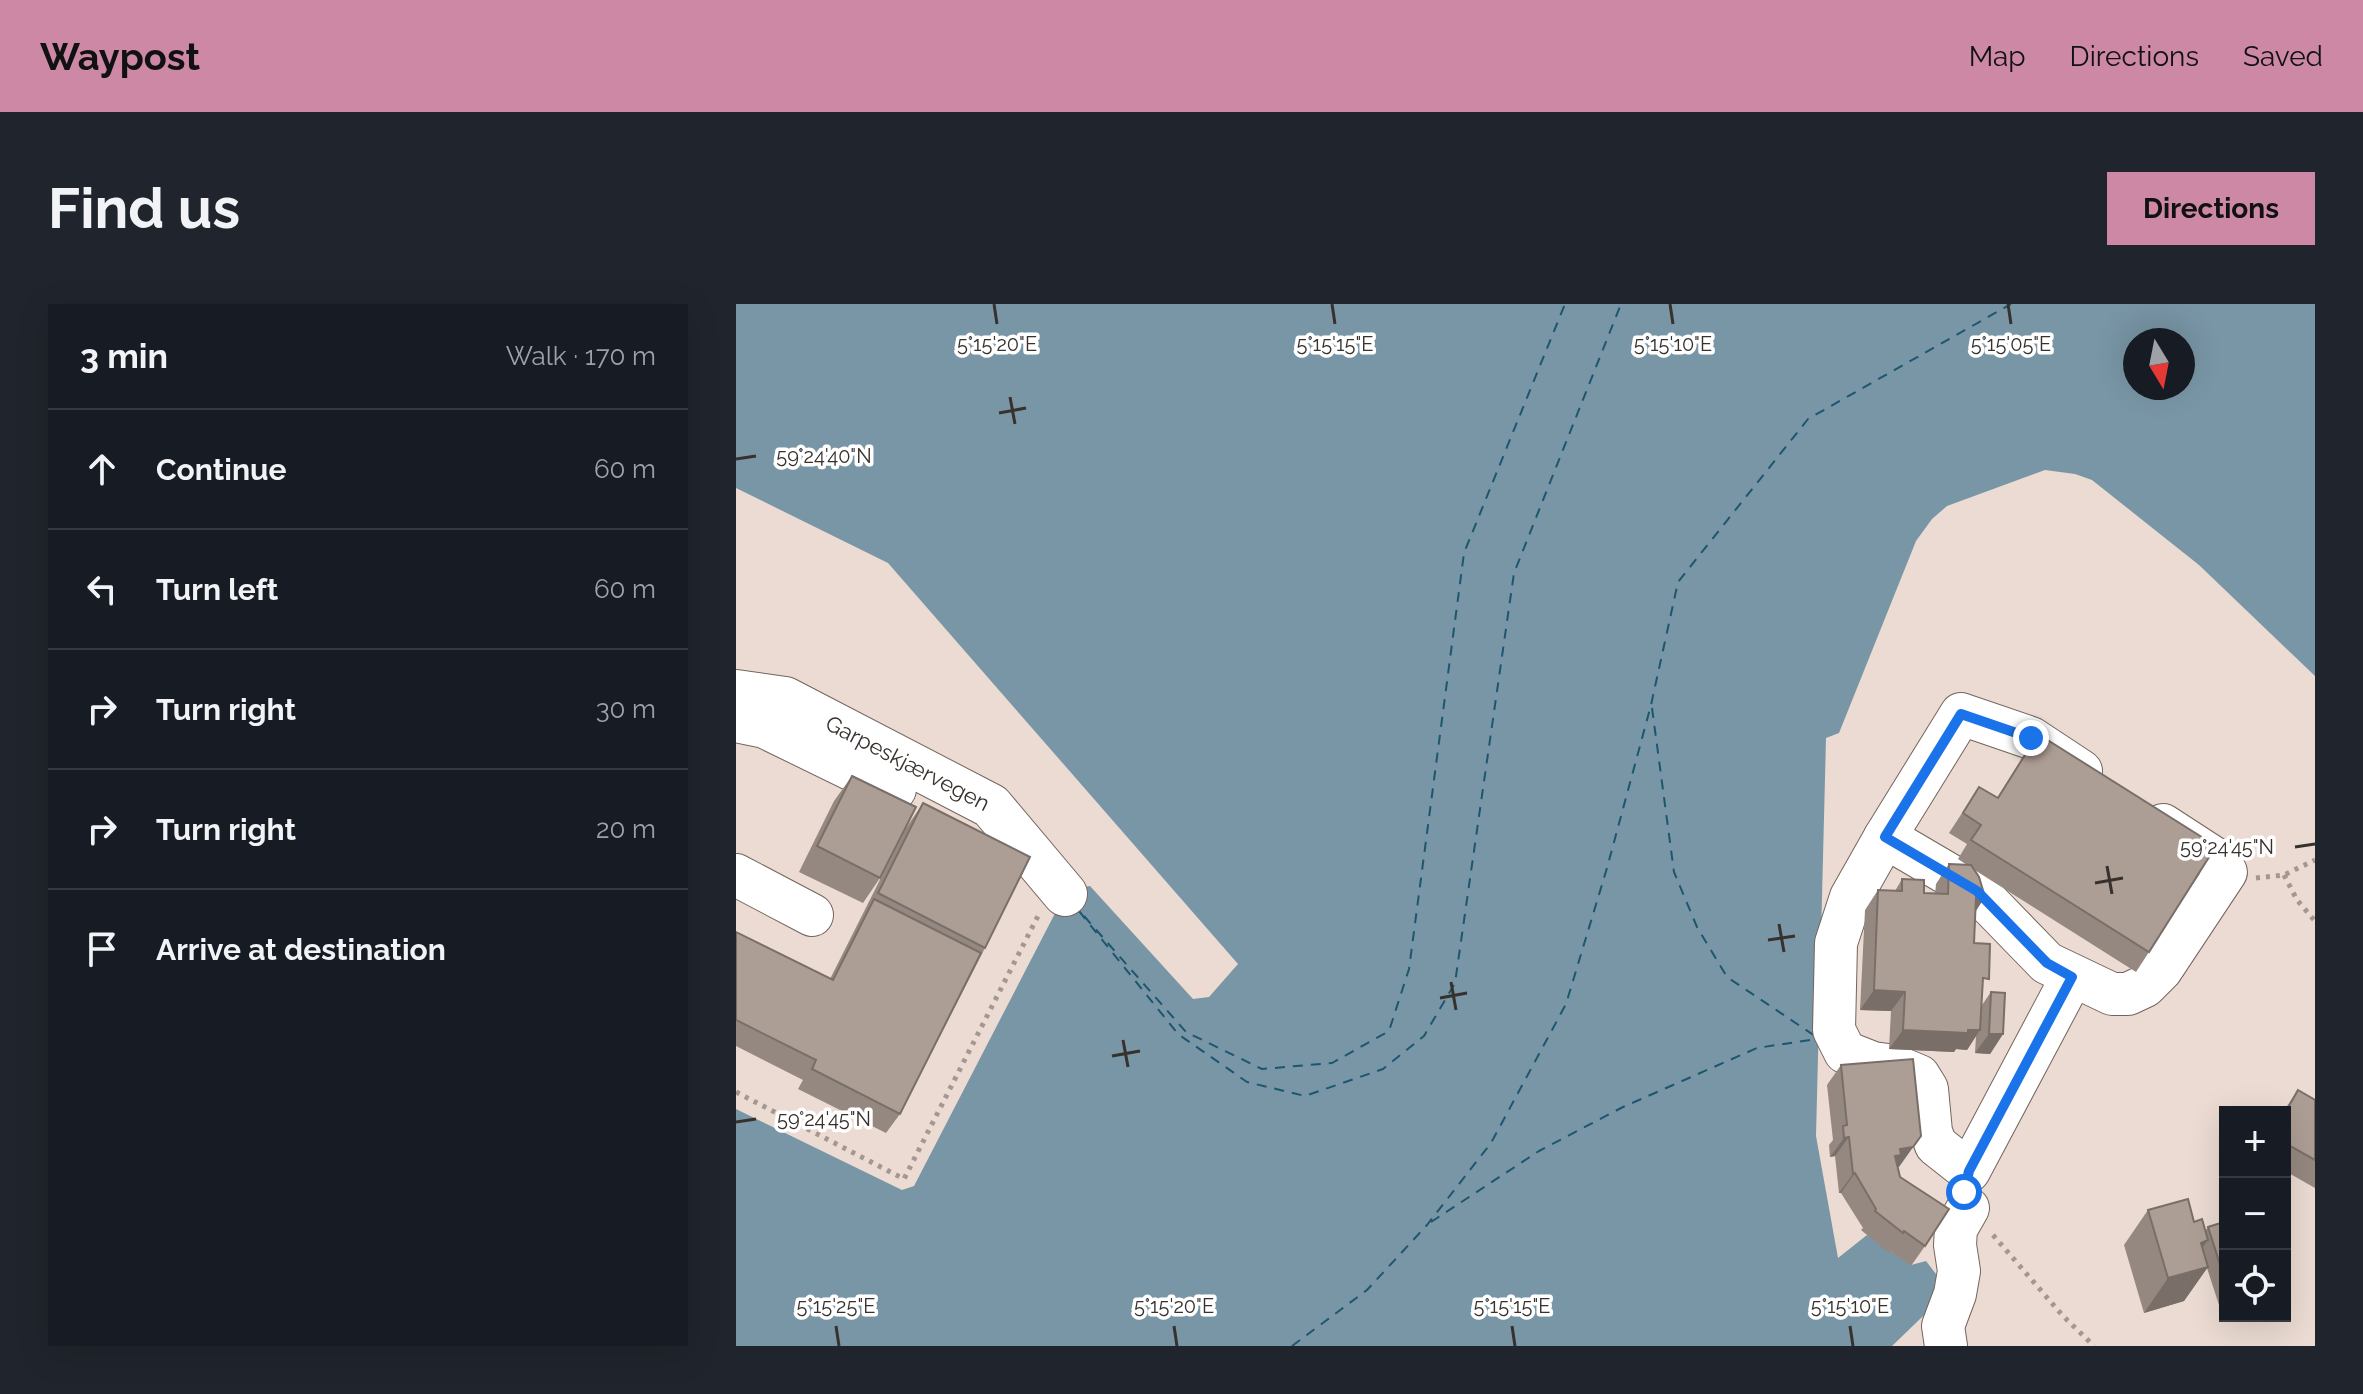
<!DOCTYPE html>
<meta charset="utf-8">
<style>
:root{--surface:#171b24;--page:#20242c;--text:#f1f3f6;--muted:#9ea1a6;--line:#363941;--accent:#cd88a5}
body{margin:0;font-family:Raleway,sans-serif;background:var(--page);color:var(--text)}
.controls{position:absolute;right:24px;bottom:24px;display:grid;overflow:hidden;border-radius:0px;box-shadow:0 8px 32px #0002}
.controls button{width:72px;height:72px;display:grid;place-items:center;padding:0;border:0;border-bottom:2px solid var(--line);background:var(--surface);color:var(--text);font:40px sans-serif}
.compass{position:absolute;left:1387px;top:24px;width:72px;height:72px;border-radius:50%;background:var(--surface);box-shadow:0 8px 32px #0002;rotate:170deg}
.stop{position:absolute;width:24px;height:24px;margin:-18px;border:6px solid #1a73e8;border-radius:50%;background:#fff}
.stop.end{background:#1a73e8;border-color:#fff;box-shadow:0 2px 8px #0008}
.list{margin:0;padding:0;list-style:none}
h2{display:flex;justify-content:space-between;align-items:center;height:104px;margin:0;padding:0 32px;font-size:34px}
h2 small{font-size:26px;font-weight:400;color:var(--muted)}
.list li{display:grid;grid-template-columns:52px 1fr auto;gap:24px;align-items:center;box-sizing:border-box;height:120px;padding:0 32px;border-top:2px solid var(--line)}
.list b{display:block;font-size:30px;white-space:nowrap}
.list em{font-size:26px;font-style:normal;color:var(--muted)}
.icon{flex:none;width:44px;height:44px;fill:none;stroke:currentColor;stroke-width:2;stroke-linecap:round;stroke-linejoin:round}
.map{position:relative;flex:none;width:1579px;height:1042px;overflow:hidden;border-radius:0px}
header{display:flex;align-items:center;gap:48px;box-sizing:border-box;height:112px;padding:0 40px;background:var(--accent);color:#111}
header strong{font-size:38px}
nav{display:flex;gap:44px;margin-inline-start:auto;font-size:28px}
.intro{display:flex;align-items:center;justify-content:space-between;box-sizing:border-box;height:192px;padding:0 48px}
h1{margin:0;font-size:56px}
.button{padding:20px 36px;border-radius:0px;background:var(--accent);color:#111;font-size:28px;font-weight:700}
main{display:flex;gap:48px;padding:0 48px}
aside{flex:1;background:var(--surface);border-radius:0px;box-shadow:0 8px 32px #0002}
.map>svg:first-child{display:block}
</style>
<header>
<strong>Waypost</strong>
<nav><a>Map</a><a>Directions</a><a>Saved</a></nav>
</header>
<div class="intro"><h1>Find us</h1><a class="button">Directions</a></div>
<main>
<aside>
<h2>3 min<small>Walk · 170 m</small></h2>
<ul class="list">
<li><svg class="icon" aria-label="ahead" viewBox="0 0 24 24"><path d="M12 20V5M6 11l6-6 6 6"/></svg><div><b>Continue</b></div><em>60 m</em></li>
<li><svg class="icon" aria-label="left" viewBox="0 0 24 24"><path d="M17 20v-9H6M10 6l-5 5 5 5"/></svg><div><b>Turn left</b></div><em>60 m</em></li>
<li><svg class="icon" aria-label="right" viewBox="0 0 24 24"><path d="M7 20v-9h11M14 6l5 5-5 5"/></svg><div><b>Turn right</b></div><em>30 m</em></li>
<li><svg class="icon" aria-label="right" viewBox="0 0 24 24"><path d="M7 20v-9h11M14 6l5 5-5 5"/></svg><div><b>Turn right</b></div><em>20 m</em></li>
<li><svg class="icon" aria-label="arrive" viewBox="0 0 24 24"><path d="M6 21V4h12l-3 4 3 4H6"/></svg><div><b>Arrive at destination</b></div></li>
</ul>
</aside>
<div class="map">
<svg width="1579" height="1042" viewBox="0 0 1579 1042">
<rect width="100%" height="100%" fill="#ebdbd2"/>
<path fill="#7996a6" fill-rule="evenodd" d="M0,0H1579V372L1463,261L1356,176L1339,170L1309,166L1211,202L1196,215L1180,237L1103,429L1090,434L1080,832L1102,954L1131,931L1175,961L1190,957L1213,987L1156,1042H0V805L166,886L178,882L329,590L340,584L354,582L457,695L473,693L502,660L152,259L0,184ZM1399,36H1447V84H1399Z"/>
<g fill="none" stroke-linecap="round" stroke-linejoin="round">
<g stroke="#1e566f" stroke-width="2" stroke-dasharray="10 8" stroke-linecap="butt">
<path d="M916,404L938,568L961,623L991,673L1079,732"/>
<path d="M343,607L442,730L511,778L569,792L647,765L688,732L719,679L778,269L885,0"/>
<path d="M348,612L450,728L526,765L596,759L653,727L673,665L728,249L829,0"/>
<path d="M695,918L803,847L887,803L1021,744L1080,735"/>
<path d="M556,1042L631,986L691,921L755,839L830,700L871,564L915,401L942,278L1072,115L1275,0"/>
</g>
<g stroke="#73655d" stroke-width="44">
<g id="minor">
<path d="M1149,533L1241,587L1311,659L1376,690H1392L1409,682L1425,666L1490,568L1484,558L1427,521"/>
<path d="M0,571L76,611"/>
<path d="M1336,673L1233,867L1200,841L1195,828L1191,785L1183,772L1159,762L1137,759L1109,748L1098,726L1100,639L1115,593L1149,533L1225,410L1295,434L1345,467"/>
<path d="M1210,1042L1207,1022L1219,990L1223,967L1219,941L1220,925L1232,904"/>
</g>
</g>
<g stroke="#73655d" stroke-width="46">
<g id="major">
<path id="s1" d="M0,388L49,395L255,502L329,590"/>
<path d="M0,416L29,422L158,485"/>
</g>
</g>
<g stroke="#a39790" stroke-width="5" stroke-dasharray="4 6" stroke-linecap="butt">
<path d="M1548,571L1561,596L1579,617"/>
<path d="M1520,574L1548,571L1579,556"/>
<path d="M0,788L168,875L303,610"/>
<path d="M1257,931L1327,1012L1358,1042"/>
</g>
<use href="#minor" stroke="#fff" stroke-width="42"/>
<use href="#major" stroke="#fff" stroke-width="44"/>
</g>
<g fill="#958880">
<path d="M1302,430L1413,648L1400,668L1237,565L1239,608L1238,639L1246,684V701L1255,688L1267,730L1254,750L1239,749L1240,732L1231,746L1220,745L1218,748L1153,745L1155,707L1124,706L1129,606L1142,586L1159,587L1166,575L1188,589L1199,590L1200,580L1213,560L1231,561L1222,555L1231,540L1213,529L1243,483L1261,494Z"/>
<path d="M116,472L144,574L127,599L63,568L98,497Z"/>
<path d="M187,499L249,644L164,810L150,829L62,785L67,776L0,742V628L94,675L170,524Z"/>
<path d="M1105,761L1163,863H1162L1164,873L1189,942L1175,962L1154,947L1153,949L1125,926L1127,924L1105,889H1103L1099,852L1094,853L1093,841L1097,836L1091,781Z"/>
<path d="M1562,786L1579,796V884L1549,867V808H1547Z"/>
<path d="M1412,906L1458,918L1470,926L1472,923L1489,921V1003L1484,1004L1471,964L1448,997L1408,1009L1388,941Z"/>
</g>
<g fill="#796f68">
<path d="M1240,593H1249L1236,613Z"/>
<path d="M1138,686L1169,688L1155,707L1124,706Z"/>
<path d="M1167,726H1244L1231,746L1220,745L1218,748L1153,745Z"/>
<path d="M1253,730H1267L1254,750L1239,749Z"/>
<path d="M1185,832L1163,863L1156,864L1146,871L1164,845Z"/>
<path d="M1113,833L1099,852L1094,853L1108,834Z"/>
<path d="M1119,869L1105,889H1103L1117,870Z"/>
<path d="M1472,936L1449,969L1472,963L1448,997L1408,1009L1432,974L1465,939Z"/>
</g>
<g fill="#ad9e95" stroke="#796f68" stroke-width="2">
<path d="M1302,430L1480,542L1413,648L1235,536L1245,521L1227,509L1243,483L1262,494Z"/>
<path d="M116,472L180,503L144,574L81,542Z"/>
<path d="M187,499L294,553L249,644L142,589Z"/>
<path d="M1213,560L1235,561L1243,573L1249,593H1240L1238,639L1254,640L1253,675L1247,674L1244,726H1232V729L1167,726L1169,688L1138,686L1142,586L1166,587V575L1188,576V589L1212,590Z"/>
<path d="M138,595L245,649L164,810L76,765L80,756L0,716V628L97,676Z"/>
<path d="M1255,688L1269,689L1267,730H1253Z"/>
<path d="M1177,755L1185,832L1177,843L1164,845L1165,851L1159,852L1164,873L1213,905L1189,942L1168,927L1167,929L1139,907L1140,905L1119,869L1117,870L1113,833L1108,834L1107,822L1111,821L1105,761Z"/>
<path d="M1562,786L1579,796V856L1549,839V809Z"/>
<path d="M1452,895L1458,918L1466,915L1472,936L1465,939L1472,963L1432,974L1412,906Z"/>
<path d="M1488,918L1489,921V976L1472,923Z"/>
</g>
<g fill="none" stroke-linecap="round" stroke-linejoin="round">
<path stroke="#1a73e8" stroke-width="10" d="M1228,888L1233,867L1336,673L1311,659L1241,587L1149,533L1225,410L1295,434"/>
</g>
<path fill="none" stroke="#37312d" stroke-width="3" d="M258,0L261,20M596,0L599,20M934,0L937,20M1272,0L1275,20M274,93L279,120M263,109L290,104M0,155L20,152M1559,543L1579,540M1371,562L1376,590M1359,579L1387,574M1043,620L1048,648M1032,636L1059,632M715,678L720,706M704,694L731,689M387,736L392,763M376,752L404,747M0,818L20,815M100,1022L103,1042M438,1022L441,1042M776,1022L779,1042M1114,1022L1117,1042"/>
<g text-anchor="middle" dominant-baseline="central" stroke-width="7" stroke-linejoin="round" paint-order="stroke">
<g font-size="22" fill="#37312d" stroke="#fff">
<text stroke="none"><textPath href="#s1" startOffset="188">Garpeskjærvegen</textPath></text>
</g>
</g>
<g font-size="20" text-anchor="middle" fill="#37312d" stroke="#fff" stroke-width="7" stroke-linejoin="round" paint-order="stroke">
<text x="261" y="47">5°15'20"E</text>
<text x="599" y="47">5°15'15"E</text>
<text x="937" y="47">5°15'10"E</text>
<text x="1275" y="47">5°15'05"E</text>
<text x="88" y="159">59°24'40"N</text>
<text x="1491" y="550">59°24'45"N</text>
<text x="88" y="822">59°24'45"N</text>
<text x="100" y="1009">5°15'25"E</text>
<text x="438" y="1009">5°15'20"E</text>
<text x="776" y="1009">5°15'15"E</text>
<text x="1114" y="1009">5°15'10"E</text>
</g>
</svg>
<div class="controls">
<button>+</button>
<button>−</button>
<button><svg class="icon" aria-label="locate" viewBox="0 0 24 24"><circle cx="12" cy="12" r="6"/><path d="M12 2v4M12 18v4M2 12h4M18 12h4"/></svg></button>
</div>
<svg class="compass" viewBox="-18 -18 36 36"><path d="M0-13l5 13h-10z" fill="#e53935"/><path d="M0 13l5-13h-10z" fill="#9ea1a6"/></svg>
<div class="stop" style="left:1228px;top:888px"></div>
<div class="stop end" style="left:1295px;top:434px"></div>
</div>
</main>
